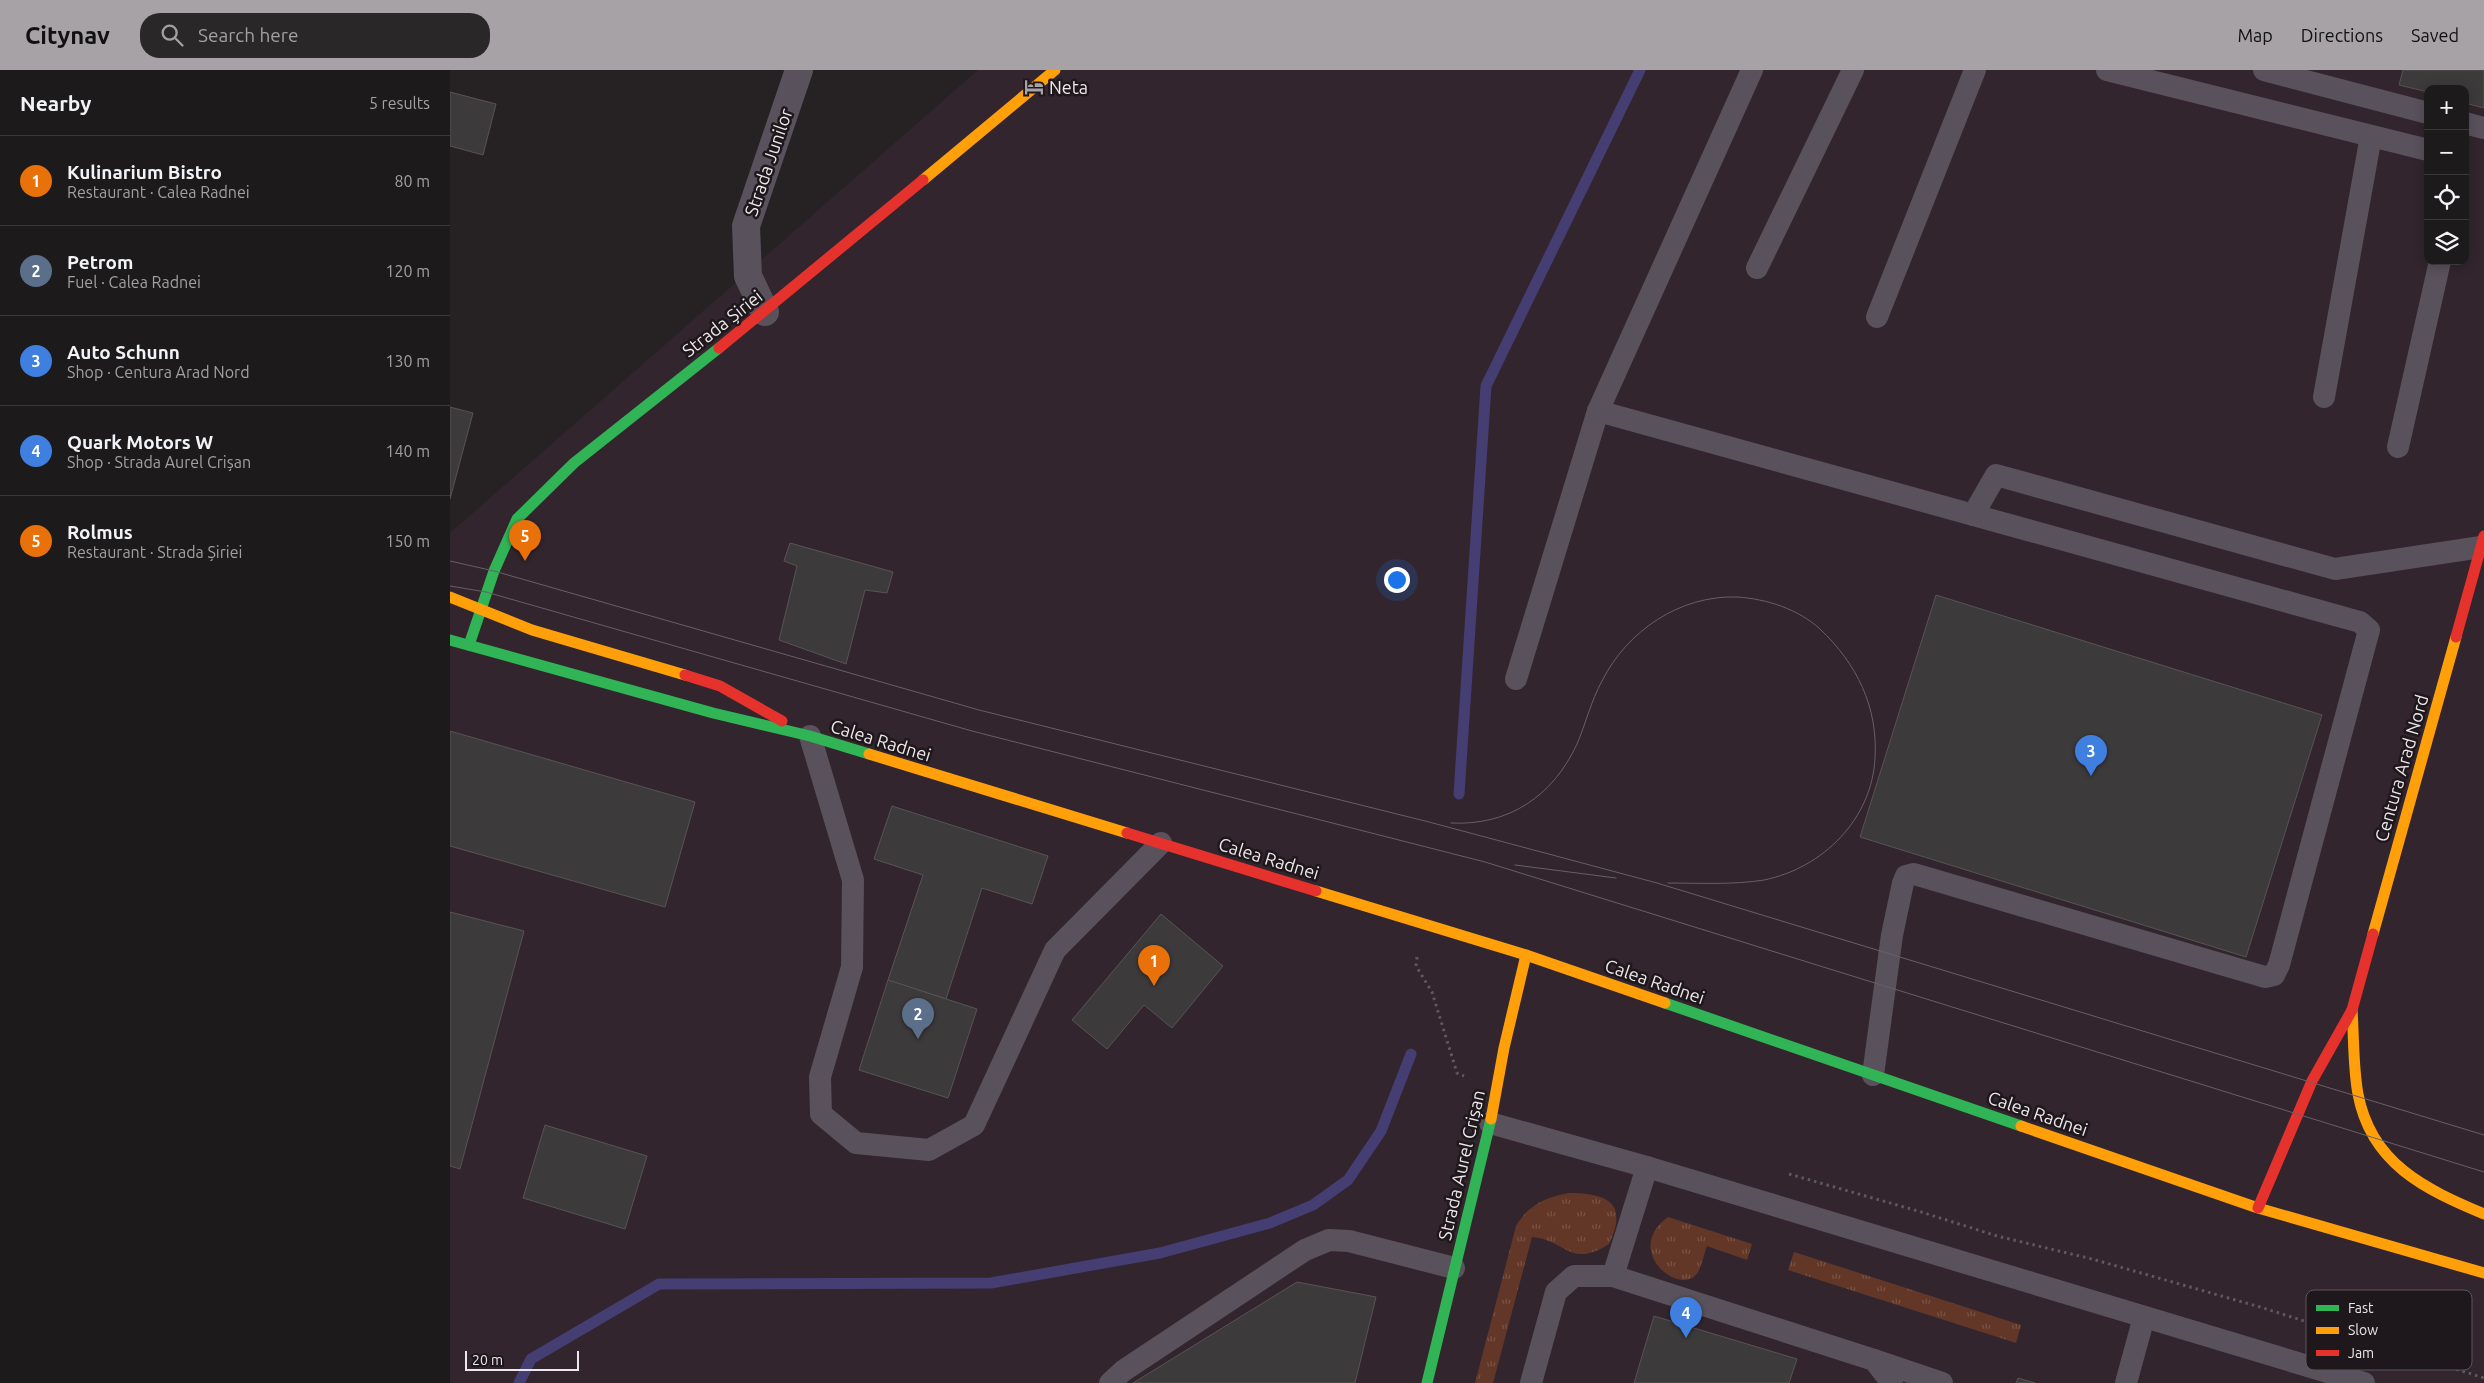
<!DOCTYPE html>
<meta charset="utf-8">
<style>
:root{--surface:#1c1a1b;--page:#292728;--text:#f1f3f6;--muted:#a0a1a3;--line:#3a383a;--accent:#a7a2a5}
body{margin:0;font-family:Ubuntu,sans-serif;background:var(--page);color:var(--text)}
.controls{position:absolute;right:15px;top:15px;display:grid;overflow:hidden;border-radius:10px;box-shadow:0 2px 12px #0003}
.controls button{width:45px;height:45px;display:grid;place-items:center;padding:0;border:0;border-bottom:1px solid var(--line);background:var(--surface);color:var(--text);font:25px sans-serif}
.scale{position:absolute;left:15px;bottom:12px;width:114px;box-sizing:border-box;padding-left:5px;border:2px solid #ede7ea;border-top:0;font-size:14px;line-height:18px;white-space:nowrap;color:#ede7ea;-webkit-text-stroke:4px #1e171b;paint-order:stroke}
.you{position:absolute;left:946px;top:509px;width:18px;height:18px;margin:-12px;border:4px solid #fff;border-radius:50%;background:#1a73e8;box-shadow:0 0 0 8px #1a73e833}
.badge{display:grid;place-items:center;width:32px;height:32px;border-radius:50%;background:var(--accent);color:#fff;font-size:16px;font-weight:700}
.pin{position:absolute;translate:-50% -41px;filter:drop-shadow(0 1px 2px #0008)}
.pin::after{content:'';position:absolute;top:26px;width:18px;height:15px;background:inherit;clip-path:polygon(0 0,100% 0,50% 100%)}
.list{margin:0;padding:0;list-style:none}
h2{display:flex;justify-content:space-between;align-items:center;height:65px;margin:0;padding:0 20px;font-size:21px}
h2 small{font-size:16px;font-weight:400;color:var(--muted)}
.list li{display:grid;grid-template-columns:32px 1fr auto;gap:15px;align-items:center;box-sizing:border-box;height:90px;padding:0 20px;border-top:1px solid var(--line)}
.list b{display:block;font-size:19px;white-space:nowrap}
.list p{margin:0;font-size:16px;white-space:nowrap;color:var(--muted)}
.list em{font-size:16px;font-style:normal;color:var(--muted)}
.icon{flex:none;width:28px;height:28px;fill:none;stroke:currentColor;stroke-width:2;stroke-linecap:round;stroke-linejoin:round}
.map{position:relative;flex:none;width:2034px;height:1313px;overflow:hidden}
header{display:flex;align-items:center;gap:30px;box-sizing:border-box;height:70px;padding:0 25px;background:var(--accent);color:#111}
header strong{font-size:24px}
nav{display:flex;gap:28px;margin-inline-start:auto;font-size:18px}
.search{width:350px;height:45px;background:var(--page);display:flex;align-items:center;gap:12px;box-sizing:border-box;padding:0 18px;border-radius:20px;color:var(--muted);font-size:19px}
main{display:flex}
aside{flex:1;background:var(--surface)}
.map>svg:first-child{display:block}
</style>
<header>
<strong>Citynav</strong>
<div class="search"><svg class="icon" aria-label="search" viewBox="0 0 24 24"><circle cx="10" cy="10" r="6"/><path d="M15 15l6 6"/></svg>Search here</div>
<nav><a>Map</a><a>Directions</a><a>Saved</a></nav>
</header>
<main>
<aside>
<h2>Nearby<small>5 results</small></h2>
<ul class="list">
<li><span class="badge" style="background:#e8710a">1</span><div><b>Kulinarium Bistro</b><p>Restaurant · Calea Radnei</p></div><em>80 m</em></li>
<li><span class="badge" style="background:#5c6f8a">2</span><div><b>Petrom</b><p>Fuel · Calea Radnei</p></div><em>120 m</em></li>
<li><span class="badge" style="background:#3f7fe0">3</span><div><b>Auto Schunn</b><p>Shop · Centura Arad Nord</p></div><em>130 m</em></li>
<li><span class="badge" style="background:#3f7fe0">4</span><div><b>Quark Motors W</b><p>Shop · Strada Aurel Crișan</p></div><em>140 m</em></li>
<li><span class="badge" style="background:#e8710a">5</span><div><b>Rolmus</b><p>Restaurant · Strada Șiriei</p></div><em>150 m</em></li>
</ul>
</aside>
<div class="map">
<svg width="2034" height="1313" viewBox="0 0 2034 1313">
<defs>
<pattern id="grass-tufts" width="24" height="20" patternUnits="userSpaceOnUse" patternTransform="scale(1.25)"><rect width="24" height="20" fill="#623727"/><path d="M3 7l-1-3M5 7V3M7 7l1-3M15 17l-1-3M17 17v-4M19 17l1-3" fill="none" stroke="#795446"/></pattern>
</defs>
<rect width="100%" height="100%" fill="#262224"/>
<path fill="#32252d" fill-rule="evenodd" d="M528,0H2034V1313H0V463ZM1978,19H2015V191H1978Z"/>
<g fill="url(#grass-tufts)">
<path d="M1119,1123C1159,1123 1178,1134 1159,1174C1120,1199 1116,1170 1082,1167L1043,1313H1025L1066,1156C1078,1135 1096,1127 1119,1123Z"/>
<path d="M1218,1147L1302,1174L1297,1190L1257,1176C1254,1184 1252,1195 1248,1202C1232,1229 1171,1181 1218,1147Z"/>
<path d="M1344,1182L1571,1255L1566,1273L1338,1200Z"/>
</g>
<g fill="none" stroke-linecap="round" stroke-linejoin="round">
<g stroke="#443e73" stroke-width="11">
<path d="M1009,724L1036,316L1190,0"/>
<path d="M69,1313L81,1289L209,1214L541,1213L710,1183L820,1153L863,1135L898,1110L931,1061L961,984"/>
</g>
</g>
<g fill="#3d3a3b" stroke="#585454">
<path d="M1953,0H2034V38L2015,33V19H1978V22L1949,15Z"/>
<path d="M0,22L46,34L33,85L0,76Z"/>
<path d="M0,337L23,343L0,429Z"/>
<path d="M340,473L443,502L437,523L415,520L396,594L329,570L347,496L334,491Z"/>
<path d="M1486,525L1872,645L1796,887L1410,767Z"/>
<path d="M0,661L245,732L215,837L0,776Z"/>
<path d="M442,736L598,786L582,834L532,818L496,929L438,910L473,805L424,789Z"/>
<path d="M0,842L74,861L10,1099L0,1096Z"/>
<path d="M711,844L773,896L722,958L694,935L657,979L622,950Z"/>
<path d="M438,910L527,939L498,1028L409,1000Z"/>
<path d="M95,1055L197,1086L175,1159L73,1128Z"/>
<path d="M847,1212L926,1227L905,1313H683Z"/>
<path d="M1204,1246L1347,1289L1339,1313H1184Z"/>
<path d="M1568,1308L1585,1313H1566Z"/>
</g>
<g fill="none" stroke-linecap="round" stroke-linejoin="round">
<g stroke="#5f5860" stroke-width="3" stroke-dasharray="2.5 4" stroke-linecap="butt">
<path d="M967,887L966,896L982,922L1007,1003L1014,1006"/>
<path d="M1339,1104L1468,1141L1547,1166L1642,1189L1810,1237L2034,1308"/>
</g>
<g stroke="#59515c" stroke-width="22">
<path d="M1657,0L1978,80"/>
<path d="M1814,0L1978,43"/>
<path d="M2015,53L2034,58"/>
<path d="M1307,198L1403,0"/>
<path d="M1427,247L1525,0"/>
<path d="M1874,327L1921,66"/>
<path d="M1148,341L1910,552L1919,560L1829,895L1824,905L1815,907L1464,804L1456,806L1453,813L1442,865L1423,1005"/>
<path d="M1948,377L1990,191"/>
<path d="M1523,445L1546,405L1885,499L2031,477"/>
<path d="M1066,609L1148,341L1302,0"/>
<path d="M360,666L403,810L402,897L370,1007L371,1044L406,1073L479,1080L524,1055L605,880L711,773"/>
<path d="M1040,1053L1197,1097L1914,1313"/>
<path d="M1163,1206L1424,1290L1442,1313"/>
<path d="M1424,1290L1492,1313"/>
<path d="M660,1313L673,1301L855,1180L879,1170L899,1171L1004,1198"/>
<path d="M1081,1313L1106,1222L1124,1206H1163L1197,1097"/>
<path d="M1676,1313L1694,1247"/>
</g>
<path stroke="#59515c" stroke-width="28" d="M315,242L298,206L296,156L349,0"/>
<g stroke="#30b455" stroke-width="11">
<path d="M0,570L263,643L360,666L419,684"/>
<path d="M19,575L44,501L67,449L124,393L269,278"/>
<path d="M1215,933L1571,1056"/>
<path d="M977,1313L1041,1049"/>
</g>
<g stroke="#ff9f0a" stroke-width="11">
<path d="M473,110L605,0"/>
<path d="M0,527L82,560L235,605"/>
<path d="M419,684L677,763"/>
<path d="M866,821L1076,885L1215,933"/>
<path d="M1923,864L2006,567"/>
<path d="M1902,940C1904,968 1903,997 1908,1024C1921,1094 1975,1119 2034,1144"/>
<path d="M1041,1049L1054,978L1076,885"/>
<path d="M1571,1056L1808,1138L2034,1203"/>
</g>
<g stroke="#e5322d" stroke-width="11">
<path d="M269,278L473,110"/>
<path d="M2006,567L2034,466"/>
<path d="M235,605L270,616L332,651"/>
<path d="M677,763L866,821"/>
<path d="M1808,1138L1862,1011L1902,940L1923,864"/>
</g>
<g stroke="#676067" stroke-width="1">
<path d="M0,491L44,501L529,640L979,752L1207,813L2034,1065"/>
<path d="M0,516L36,522L522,661L1035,792L2034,1102"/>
<path d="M1001,753C1059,756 1103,726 1127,674C1136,653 1141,631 1152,611C1177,561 1230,525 1287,527C1317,529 1348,539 1370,559C1407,594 1428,637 1425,688C1422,749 1373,798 1314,810C1283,815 1250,813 1218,813"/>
<path d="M1065,795L1166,808"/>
</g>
</g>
<defs>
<g id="hotel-bare" transform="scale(1.5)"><path d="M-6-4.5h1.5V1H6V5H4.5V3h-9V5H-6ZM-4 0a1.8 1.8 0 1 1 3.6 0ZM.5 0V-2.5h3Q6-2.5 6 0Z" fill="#a7a2a5" stroke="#1e171b" stroke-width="2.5" paint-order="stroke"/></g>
</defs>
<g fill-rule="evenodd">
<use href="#hotel-bare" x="584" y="17"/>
</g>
<g text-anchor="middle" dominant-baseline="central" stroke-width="5" stroke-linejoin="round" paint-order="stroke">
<g font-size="18" fill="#ede7ea" stroke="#1e171b" text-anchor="start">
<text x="599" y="17">Neta</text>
</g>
<g font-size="18" fill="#ede7ea" stroke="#1e171b">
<text transform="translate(318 92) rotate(-71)">Strada Junilor</text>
<text transform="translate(272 253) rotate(-38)">Strada Șiriei</text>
<text transform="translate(431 670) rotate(17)">Calea Radnei</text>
<text transform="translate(1951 698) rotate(-74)">Centura Arad Nord</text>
<text transform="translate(819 788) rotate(17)">Calea Radnei</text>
<text transform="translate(1205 911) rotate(19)">Calea Radnei</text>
<text transform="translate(1588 1043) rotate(19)">Calea Radnei</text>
<text transform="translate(1011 1095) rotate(-77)">Strada Aurel Crișan</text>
</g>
</g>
<rect x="1856" y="1220" width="166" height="80" rx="8" fill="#1e171b" stroke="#5c5559" stroke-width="1"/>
<rect x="1866" y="1235" width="23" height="6" fill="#30b455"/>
<rect x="1866" y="1257" width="23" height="7" fill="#ff9f0a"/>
<rect x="1866" y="1280" width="23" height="6" fill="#e5322d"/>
<g font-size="14" fill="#ede7ea">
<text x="1898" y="1243">Fast</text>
<text x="1898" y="1265">Slow</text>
<text x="1898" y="1288">Jam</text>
</g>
</svg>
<div class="controls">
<button>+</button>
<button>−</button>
<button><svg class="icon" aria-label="locate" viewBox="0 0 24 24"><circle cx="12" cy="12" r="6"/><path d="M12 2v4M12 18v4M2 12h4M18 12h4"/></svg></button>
<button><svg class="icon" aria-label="layers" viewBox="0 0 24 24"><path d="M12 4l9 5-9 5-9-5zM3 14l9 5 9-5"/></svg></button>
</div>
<div class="scale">20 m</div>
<div class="you"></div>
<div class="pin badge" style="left:704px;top:916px;background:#e8710a">1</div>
<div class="pin badge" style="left:468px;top:969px;background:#5c6f8a">2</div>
<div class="pin badge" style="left:1641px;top:706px;background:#3f7fe0">3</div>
<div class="pin badge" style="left:1236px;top:1268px;background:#3f7fe0">4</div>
<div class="pin badge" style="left:75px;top:491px;background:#e8710a">5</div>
</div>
</main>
